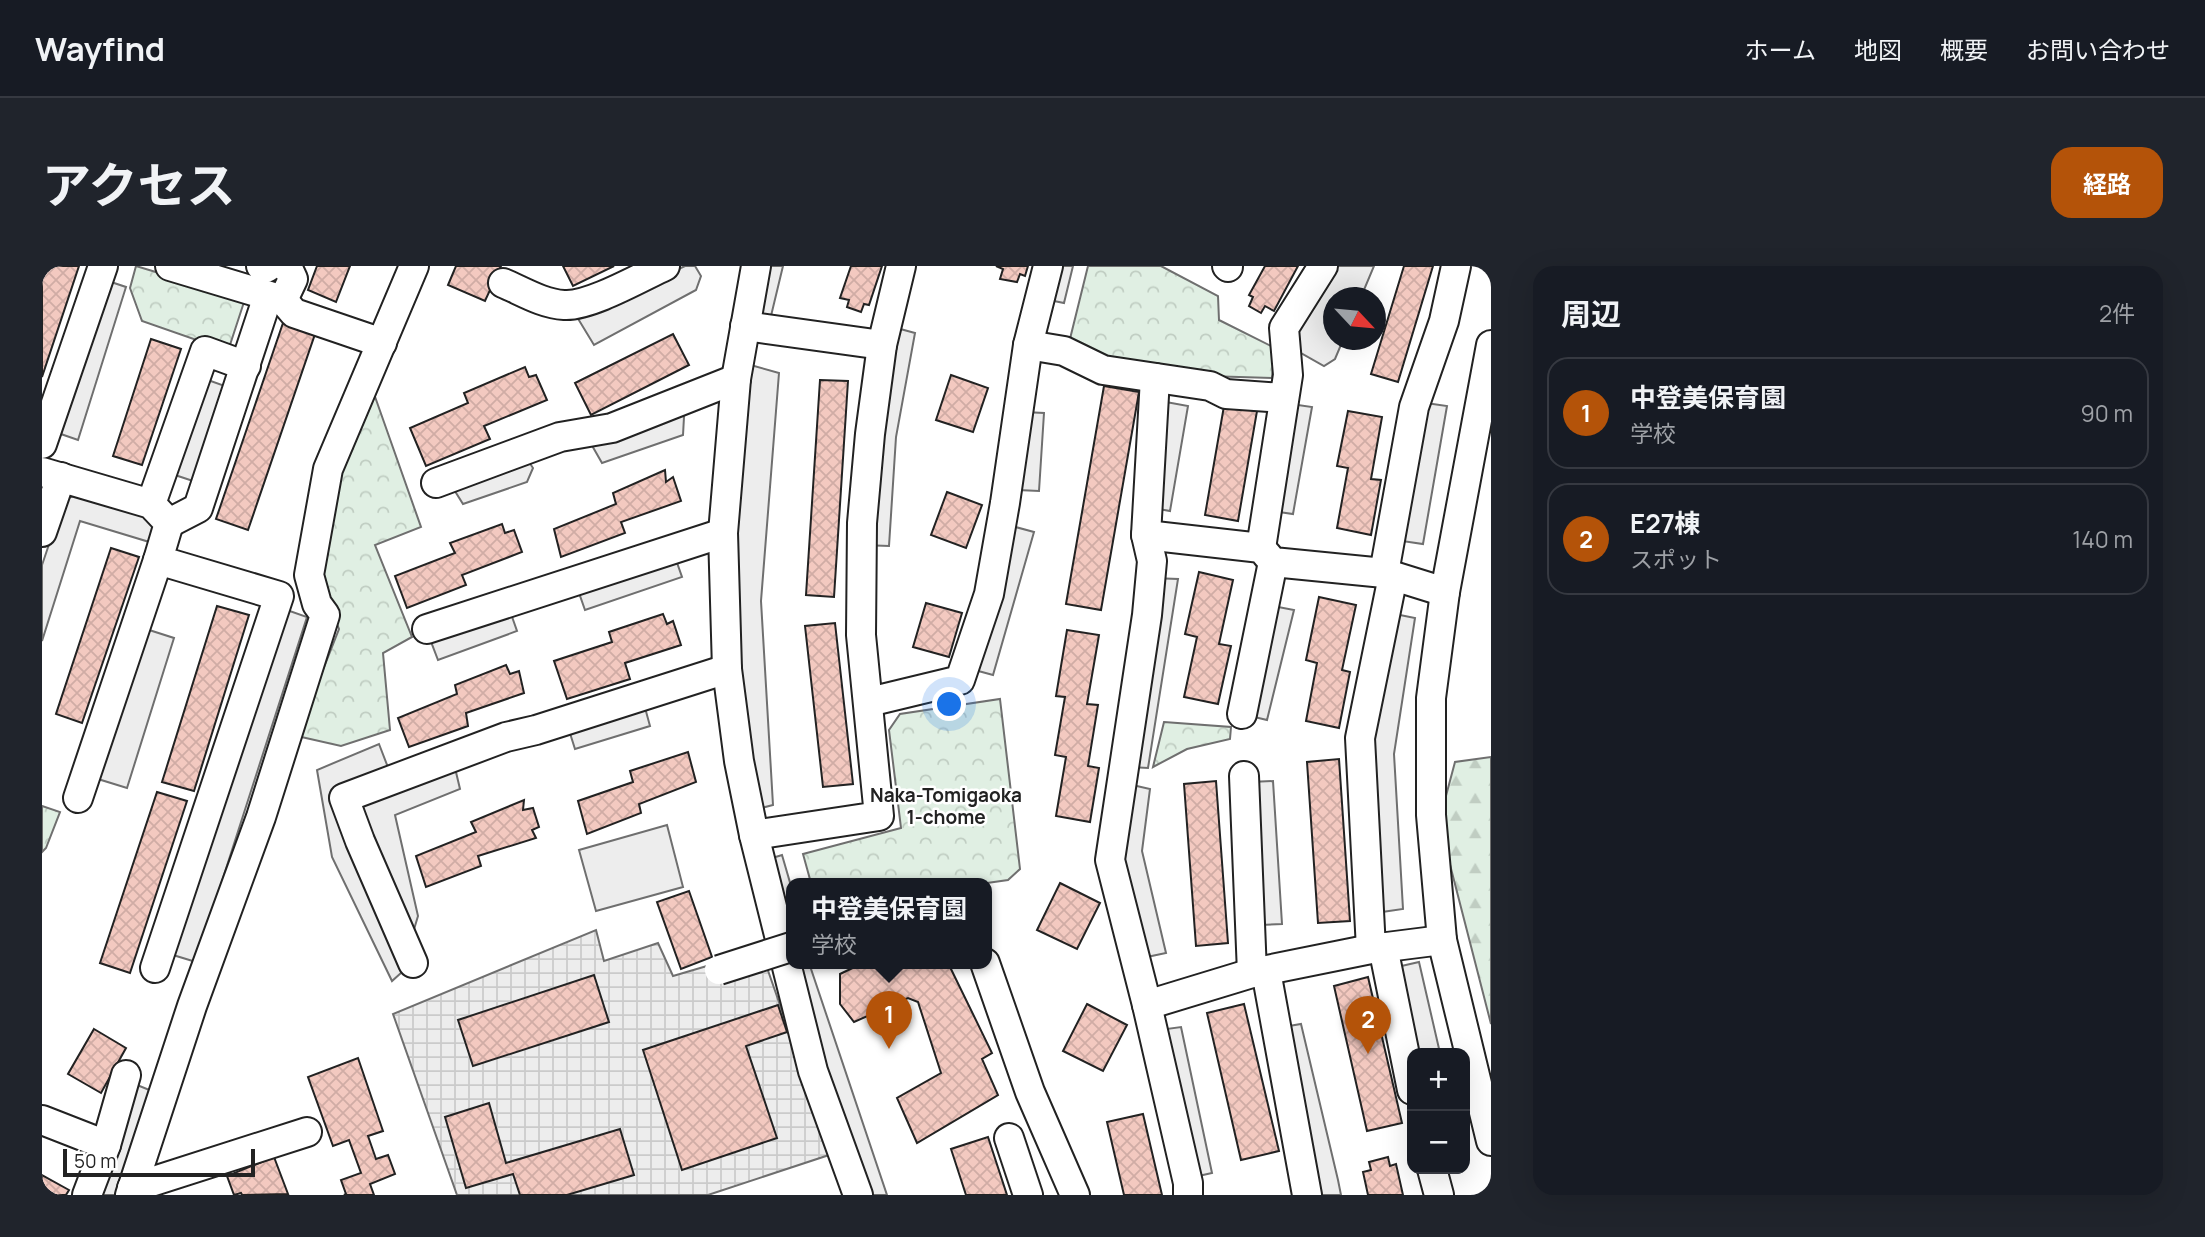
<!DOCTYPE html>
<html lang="ja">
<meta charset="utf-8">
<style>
:root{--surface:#171b24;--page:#20242c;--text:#f1f3f6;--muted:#9ea1a6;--line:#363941;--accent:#b45309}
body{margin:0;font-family:Manrope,"Noto Sans JP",sans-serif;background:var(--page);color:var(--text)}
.controls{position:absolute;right:21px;bottom:21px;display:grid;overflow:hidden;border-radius:14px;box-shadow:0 7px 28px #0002}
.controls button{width:63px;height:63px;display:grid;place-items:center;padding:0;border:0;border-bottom:2px solid var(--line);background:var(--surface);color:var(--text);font:35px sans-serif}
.compass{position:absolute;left:1281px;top:21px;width:63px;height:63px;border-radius:50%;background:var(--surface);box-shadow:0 7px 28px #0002;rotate:116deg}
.scale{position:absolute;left:21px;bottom:18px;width:192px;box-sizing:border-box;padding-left:7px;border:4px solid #222;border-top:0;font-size:19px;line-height:24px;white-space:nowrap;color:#222;-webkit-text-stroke:5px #fff;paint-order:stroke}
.you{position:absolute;left:908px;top:439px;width:24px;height:24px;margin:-18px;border:5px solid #fff;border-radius:50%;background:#1a73e8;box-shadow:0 0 0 10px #1a73e833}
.badge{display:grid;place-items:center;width:46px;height:46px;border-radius:50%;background:var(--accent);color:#fff;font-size:23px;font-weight:700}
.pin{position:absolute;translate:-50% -58px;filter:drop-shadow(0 2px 4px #0008)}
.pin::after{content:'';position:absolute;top:37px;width:24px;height:21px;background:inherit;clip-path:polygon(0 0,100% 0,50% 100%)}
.popup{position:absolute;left:744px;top:612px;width:206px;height:91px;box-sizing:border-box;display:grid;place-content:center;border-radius:14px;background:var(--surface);filter:drop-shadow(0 2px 5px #0005);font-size:23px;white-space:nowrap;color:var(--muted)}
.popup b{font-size:26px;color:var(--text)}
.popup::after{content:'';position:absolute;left:50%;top:100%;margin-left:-14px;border:14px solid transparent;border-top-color:var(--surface)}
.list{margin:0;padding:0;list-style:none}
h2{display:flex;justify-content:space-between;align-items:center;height:91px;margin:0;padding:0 28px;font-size:30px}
h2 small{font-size:23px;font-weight:400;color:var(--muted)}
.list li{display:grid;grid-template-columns:46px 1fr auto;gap:21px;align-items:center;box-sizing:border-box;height:112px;margin:0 14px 14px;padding:0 14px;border:2px solid var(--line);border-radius:21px}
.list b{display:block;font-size:26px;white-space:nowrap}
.list p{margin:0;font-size:23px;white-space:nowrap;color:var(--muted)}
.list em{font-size:23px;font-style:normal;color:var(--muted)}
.map{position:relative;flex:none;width:1449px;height:929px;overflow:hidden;border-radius:21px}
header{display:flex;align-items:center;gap:42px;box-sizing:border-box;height:98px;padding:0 35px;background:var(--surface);border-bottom:2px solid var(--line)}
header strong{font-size:33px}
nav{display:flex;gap:38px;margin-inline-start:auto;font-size:24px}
.intro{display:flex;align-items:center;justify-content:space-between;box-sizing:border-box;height:168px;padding:0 42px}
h1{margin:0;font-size:49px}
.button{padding:18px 32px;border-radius:21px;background:var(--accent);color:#fff;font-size:24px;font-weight:700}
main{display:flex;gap:42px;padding:0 42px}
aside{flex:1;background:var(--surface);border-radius:21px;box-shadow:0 7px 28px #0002}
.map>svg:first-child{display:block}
</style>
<header>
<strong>Wayfind</strong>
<nav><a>ホーム</a><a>地図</a><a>概要</a><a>お問い合わせ</a></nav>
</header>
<div class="intro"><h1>アクセス</h1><a class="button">経路</a></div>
<main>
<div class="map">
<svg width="1449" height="929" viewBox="0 0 1449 929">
<defs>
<pattern id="forest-firs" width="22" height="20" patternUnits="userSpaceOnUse" patternTransform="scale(1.75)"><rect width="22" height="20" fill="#e0efe3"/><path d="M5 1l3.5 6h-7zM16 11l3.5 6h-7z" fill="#c0cdc2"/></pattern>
<pattern id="park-crowns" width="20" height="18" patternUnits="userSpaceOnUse" patternTransform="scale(1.75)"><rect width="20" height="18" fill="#e0efe3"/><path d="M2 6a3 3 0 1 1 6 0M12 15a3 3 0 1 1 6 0" fill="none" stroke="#c0cdc2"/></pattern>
<pattern id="plaza-grid" width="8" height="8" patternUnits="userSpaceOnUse" patternTransform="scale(1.75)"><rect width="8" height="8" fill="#ededed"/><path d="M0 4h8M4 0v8" fill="none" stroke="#cbcbcb"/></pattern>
<pattern id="building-cross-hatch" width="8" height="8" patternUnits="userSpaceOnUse" patternTransform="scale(1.75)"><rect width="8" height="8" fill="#f3c9c0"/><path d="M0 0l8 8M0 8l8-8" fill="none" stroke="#d0aca5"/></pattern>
</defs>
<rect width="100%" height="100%" fill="#fff"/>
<path fill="url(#forest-firs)" stroke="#6f6f6f" stroke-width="2" d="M1449,491V758L1397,556L1413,496Z"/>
<g fill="url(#park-crowns)" stroke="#6f6f6f" stroke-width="2">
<path d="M94,0L203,33L186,85L100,55L88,22Z"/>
<path d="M1046,0H1119L1176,30L1177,54L1233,82L1230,112L1164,110L1062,96L1026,81Z"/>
<path d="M331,125L379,261L333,279L370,371L341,387L348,464L299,480L255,470L297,363L276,311L294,206Z"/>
<path d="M958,433L978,603L966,614L945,617H769L761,588L859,562L847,464L858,448Z"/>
<path d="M1122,456L1189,461L1188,473L1145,483L1111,501Z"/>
<path d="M0,540L18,546L4,582L0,586Z"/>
</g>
<g fill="#ededed" stroke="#6f6f6f" stroke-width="2">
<path d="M643,0H653L659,10L654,24L552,79L535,51Z"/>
<path d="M723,0H741L729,50L712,49Z"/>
<path d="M1015,0H1031L1022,37L1007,34Z"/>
<path d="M1288,0H1332L1319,31L1292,32V74H1301L1293,93L1282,100L1259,87L1250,62Z"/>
<path d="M63,14L84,21L36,174L16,167Z"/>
<path d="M851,61L873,67L854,171L847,280L820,279Z"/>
<path d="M705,98L737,107L719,335L731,539L708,545L686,266Z"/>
<path d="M163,113L183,120L151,215L130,208Z"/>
<path d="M1124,136L1146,140L1128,245L1106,241Z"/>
<path d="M1384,137L1405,140L1381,278L1360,275Z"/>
<path d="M1249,138L1270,141L1251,248L1230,245Z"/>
<path d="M634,144L642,151L641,169L560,197L548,176Z"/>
<path d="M982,146L1002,147L997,225L976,224Z"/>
<path d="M485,193L491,202L485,216L421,238L411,222Z"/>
<path d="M38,227L111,250L114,278L38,255L0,375V299L22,234Z"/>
<path d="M970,260L992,266L951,409L929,403Z"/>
<path d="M633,291L640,311L543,344L536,324Z"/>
<path d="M1110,312L1136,313L1106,502L1088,501Z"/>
<path d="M1231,340L1252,344L1225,454L1204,449Z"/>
<path d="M242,343L265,351L154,696L131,689Z"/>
<path d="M468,345L475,365L396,394L388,373Z"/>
<path d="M1353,348L1373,352L1352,488L1361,643L1333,647L1325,480Z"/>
<path d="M104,363L132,372L85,522L56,513Z"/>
<path d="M602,438L608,460L533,483L526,461Z"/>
<path d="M337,478L347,504L409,485L418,523L353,549L376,650L359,707L350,715L290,591L275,504Z"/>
<path d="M1231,515L1240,658L1218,659L1208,516Z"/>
<path d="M1086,518L1108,523L1100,585L1124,687L1100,692L1075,592Z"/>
<path d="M625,559L641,621L554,645L537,584Z"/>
<path d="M740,589L749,620V670L717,596Z"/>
<path d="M1377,696L1398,787H1375L1355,701Z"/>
<path d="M749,697H767L845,929H825Z"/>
<path d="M1259,758L1296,914L1299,929H1277L1241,761Z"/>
<path d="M1139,761L1170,907L1152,911L1117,764Z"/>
<path d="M95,819L115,827L77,929H55Z"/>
</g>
<path fill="url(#plaza-grid)" stroke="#6f6f6f" stroke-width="2" d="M554,664L562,695L616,677L631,710L675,697L723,696L790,888L666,929H415L351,748Z"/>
<g fill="url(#building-cross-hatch)" stroke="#222" stroke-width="2">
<path d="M2,0H37L0,111V5Z"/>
<path d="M275,0H308L294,36L266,24Z"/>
<path d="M414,0H459L443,35L406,19Z"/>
<path d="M521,0H572L531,20Z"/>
<path d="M809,0H840L827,39L822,38L819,46L805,41L807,34L798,32Z"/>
<path d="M954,0H986L983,10L978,8L975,16L958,13L961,3Z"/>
<path d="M1223,0H1256L1232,45L1223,40L1219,47L1207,40L1211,31L1207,29Z"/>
<path d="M1362,0H1391L1356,116L1329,108Z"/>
<path d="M241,57L273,68L206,264L174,253Z"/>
<path d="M631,68L647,99L549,149L533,117Z"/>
<path d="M109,73L139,83L100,199L71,190Z"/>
<path d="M483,101L487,111L494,109L505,134L442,160L448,173L384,200L368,162L426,137L422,127Z"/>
<path d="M909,109L946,122L931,166L894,154Z"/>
<path d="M778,114L806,115L792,331L764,329Z"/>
<path d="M1062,120L1097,126L1059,344L1024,338Z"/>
<path d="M1182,140L1215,145L1196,255L1163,249Z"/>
<path d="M1306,145L1340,151L1329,213L1339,214L1329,269L1295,262L1306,202L1295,200Z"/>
<path d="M623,204L624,216L631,211L639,235L579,256L583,267L519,291L512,263L574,238L571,227Z"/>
<path d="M905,226L940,239L924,282L889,269Z"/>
<path d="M460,258L463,267L472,264L480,286L420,309L424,319L365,342L353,310L413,287L408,277Z"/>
<path d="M69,282L97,291L40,457L14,448Z"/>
<path d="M1157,306L1191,314L1177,378L1189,380L1176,438L1142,431L1155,371L1143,368Z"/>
<path d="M1277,331L1314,339L1300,404L1308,406L1297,462L1264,455L1275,397L1264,394Z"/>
<path d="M884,337L920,347L907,391L871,381Z"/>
<path d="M175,340L207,349L152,525L120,516Z"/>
<path d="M621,348L625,358L631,355L639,379L583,397L588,413L525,433L512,395L570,376L567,366Z"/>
<path d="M793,357L811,518L781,521L763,360Z"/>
<path d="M1025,364L1057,369L1045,438L1056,439L1046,500L1057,502L1048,556L1014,550L1024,491L1013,489L1023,431L1014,430Z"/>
<path d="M464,399L468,408L477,405L482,427L424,447L426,460L367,481L356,452L415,428L413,419Z"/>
<path d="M646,486L654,516L597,538L599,547L545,568L536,535L591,516L588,505Z"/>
<path d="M1297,493L1308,655L1276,657L1265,496Z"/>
<path d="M1174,515L1186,677L1154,680L1142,518Z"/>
<path d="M115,526L145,535L88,707L58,697Z"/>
<path d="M482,534L481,544L491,542L497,561L490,564L494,572L436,590L439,600L384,621L374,590L434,566L429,556Z"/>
<path d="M1018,617L1058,637L1035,683L995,664Z"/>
<path d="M647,625L670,691L639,703L615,636Z"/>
<path d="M821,697H911L908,701L950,787L940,793L956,829L875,877L855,832L899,807L876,736L866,732L812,756L798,738V708Z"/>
<path d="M552,709L567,756L431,800L416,754Z"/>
<path d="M1326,711L1360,857L1325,865L1292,720Z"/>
<path d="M1045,738L1085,759L1061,805L1021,785Z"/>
<path d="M1202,738L1237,885L1199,894L1165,747Z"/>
<path d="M736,739L745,766L704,780L735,872L640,904L601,784Z"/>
<path d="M52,763L84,782L59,827L26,808Z"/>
<path d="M316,792L341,865L326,870L334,893L346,889L353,908L328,918L332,929H302L304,928L299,914L319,907L307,874L291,880L266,811Z"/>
<path d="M447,837L464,897L578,863L592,909L525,929H478L471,908L424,922L403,851Z"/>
<path d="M1101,848L1120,929H1082L1065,856Z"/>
<path d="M946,871L965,929H924L909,883Z"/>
<path d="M232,891L246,928L200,929L199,927L192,929L185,910Z"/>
<path d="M1346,891L1348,900L1354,898L1361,929H1326L1321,906L1329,904L1327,896Z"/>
<path d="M0,909L27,924L24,929H0Z"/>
</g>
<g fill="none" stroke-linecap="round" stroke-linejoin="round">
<g stroke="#222" stroke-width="32">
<g id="minor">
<path d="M128,0L241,34L252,47L340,77"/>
<path d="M219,0L224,2L227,0"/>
<path d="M714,0L694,113L681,267L685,403L697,495L712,569L771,805L816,929"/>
<path d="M1185,0L1186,1"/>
<path d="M461,17C480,25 501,38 522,39C547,41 599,11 623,0"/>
<path d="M241,34L251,13L245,0"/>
<path d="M703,60L840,79"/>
<path d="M986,79L1022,85L1061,104L1168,120L1184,128L1242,132"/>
<path d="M1449,79L1403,326L1389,432V549L1400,674L1449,875"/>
<path d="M1113,112L1104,269L1219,282L1231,296L1342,307L1403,326"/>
<path d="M0,178L61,0"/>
<path d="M0,206L109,238L127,257L116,294L237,330L113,702"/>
<path d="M394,217L518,171L570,162L694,113"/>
<path d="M109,238L163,85L204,100"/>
<path d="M127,257L156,242L226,30"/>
<path d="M0,266L19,211"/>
<path d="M1104,269L1110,295L1105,349L1068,594L1105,739L1146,917V929"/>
<path d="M1219,282L1246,109L1242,62L1281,0"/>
<path d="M1342,307L1372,141L1402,55L1414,0"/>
<path d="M385,363L681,267"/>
<path d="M827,436L918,414L947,328L963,237L986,79L1006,0"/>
<path d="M1200,448L1231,296"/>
<path d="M1202,510L1210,707"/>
<path d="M36,532L116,294"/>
<path d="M712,569L837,550L819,369L820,257L828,168L840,79L859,0"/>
<path d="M1341,681L1370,824"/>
<path d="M1329,683L1318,472L1351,310"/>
<path d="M371,697L318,575L302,532L464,471L494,464L685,403"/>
<path d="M943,697L988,826L1033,929"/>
<path d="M1224,705L1265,929"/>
<path d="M1105,739L1210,707L1329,683L1400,674"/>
<path d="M0,854L64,879"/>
<path d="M967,872L986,929"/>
<path d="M1390,903L1397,929"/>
<path d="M90,922L265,866"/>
<path d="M45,929L64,879L84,809"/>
<path d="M88,929L150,740L219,551L283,349L275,338L267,309L286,203L372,0"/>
</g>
</g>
<use href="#minor" stroke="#fff" stroke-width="28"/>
<g stroke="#222" stroke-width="32" stroke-linecap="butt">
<path id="minor-bridge" d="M677,704L749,681"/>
</g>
<use href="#minor-bridge" stroke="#fff" stroke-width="28"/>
</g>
<g text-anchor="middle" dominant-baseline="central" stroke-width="5" stroke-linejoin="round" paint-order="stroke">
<g font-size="19" font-weight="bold" fill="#222" stroke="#fff">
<text x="904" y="529">Naka-Tomigaoka<tspan x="904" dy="22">1-chome</tspan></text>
</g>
</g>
</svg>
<div class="controls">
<button>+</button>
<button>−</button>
</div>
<svg class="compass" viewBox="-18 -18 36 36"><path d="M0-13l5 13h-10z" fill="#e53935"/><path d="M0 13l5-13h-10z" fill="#9ea1a6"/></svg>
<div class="scale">50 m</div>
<div class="you"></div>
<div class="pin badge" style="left:847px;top:783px">1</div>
<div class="popup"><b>中登美保育園</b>学校</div>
<div class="pin badge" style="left:1326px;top:788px">2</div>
</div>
<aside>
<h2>周辺<small>2件</small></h2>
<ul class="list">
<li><span class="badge">1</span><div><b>中登美保育園</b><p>学校</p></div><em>90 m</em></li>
<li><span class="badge">2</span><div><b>E27棟</b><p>スポット</p></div><em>140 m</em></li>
</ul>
</aside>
</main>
